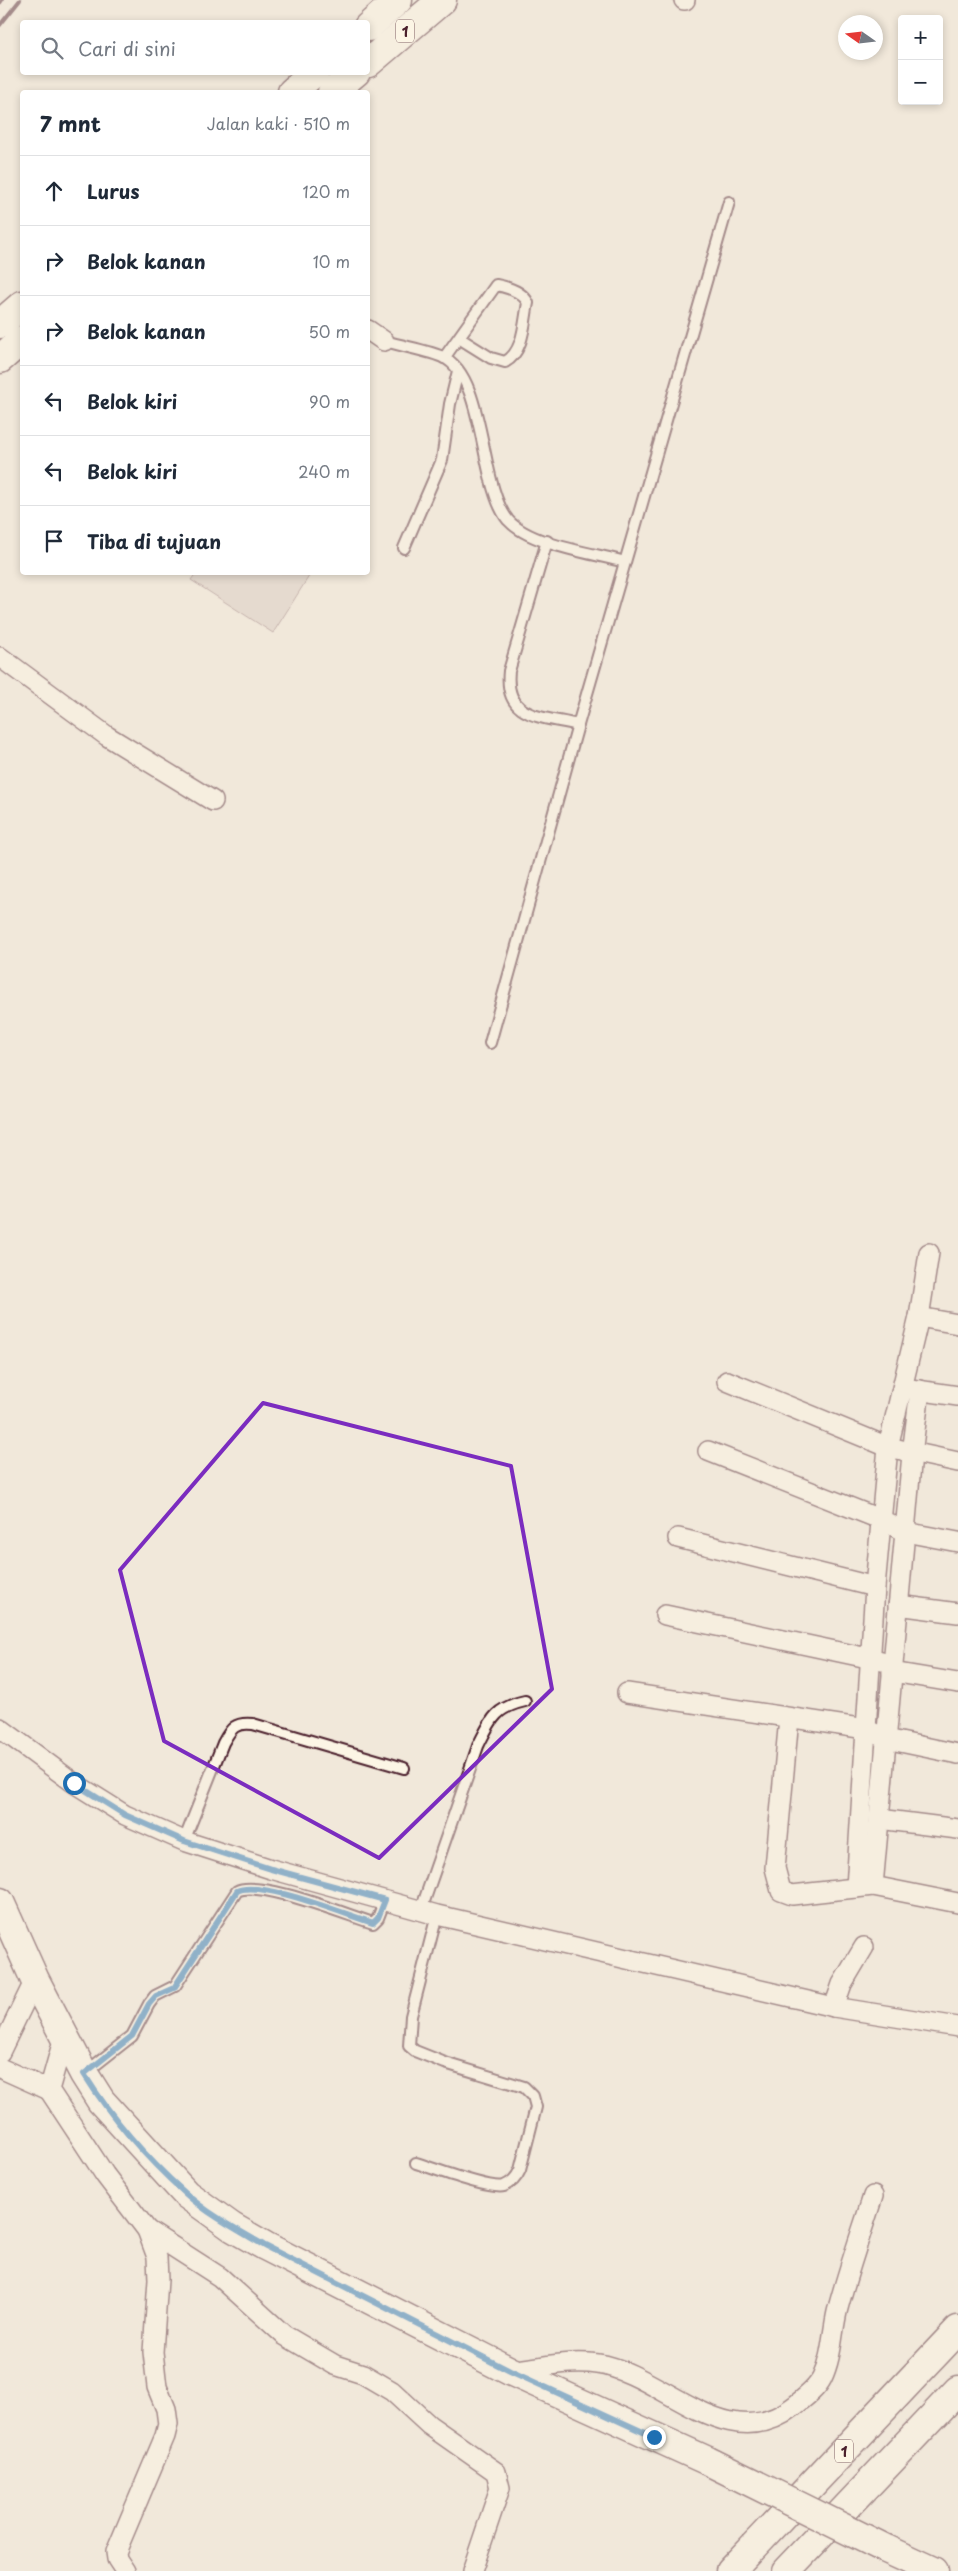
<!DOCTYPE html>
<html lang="id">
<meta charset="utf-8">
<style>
:root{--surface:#fff;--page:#f2f2f3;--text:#1f2937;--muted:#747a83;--line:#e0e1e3}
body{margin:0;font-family:"Playpen Sans",sans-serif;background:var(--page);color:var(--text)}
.controls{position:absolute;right:15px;top:15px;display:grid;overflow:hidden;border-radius:5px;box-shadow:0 2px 8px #0003}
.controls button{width:45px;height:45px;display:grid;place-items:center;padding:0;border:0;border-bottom:1px solid var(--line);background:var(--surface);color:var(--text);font:25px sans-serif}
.compass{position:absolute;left:838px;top:15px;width:45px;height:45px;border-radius:50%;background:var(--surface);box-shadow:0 2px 8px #0003;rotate:284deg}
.stop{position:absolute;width:15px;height:15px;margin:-11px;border:4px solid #1f6fb2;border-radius:50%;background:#fff}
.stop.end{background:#1f6fb2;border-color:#fff;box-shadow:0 1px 5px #0008}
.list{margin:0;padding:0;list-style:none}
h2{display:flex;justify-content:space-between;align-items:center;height:65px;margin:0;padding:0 20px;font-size:21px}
h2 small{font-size:16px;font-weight:400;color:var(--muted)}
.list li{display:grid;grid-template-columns:32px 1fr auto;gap:15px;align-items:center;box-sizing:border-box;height:70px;padding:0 20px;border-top:1px solid var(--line)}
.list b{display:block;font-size:19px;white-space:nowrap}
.list em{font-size:16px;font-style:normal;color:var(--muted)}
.icon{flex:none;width:28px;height:28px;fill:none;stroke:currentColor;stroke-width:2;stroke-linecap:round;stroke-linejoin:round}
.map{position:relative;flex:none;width:958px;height:2571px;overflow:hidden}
.search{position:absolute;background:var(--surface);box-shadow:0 2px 8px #0003;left:20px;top:20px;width:350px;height:55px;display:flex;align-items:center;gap:12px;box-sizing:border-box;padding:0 18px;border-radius:5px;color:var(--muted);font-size:19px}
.panel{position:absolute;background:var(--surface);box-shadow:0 2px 8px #0003;left:20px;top:90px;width:350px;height:485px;border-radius:5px}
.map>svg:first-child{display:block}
</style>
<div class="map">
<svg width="958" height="2571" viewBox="0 0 958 2571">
<rect width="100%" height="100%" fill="#f1e8da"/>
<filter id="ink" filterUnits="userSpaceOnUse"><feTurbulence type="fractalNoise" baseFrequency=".02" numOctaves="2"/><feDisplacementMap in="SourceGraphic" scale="10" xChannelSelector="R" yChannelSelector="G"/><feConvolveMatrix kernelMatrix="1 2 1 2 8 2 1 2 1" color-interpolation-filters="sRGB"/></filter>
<g filter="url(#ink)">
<path fill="#d8cac0" stroke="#917476" d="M196,573V572L311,573L273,633L191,580Z"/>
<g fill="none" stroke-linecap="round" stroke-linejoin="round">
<g stroke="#4a1f2b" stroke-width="14">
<g id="lane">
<path d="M384,341C403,346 425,350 443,357C486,377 479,485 508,520C530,545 593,553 625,562"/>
<path d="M444,358L496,285C507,287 523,292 528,303C524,322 524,352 505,362L491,358L459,338"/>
<path d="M547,541L509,671C504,719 541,716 578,725"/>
<path d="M404,548L442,460L450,404L458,371"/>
<path d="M490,1043L578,725L729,202"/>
<path d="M184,1841L223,1743C231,1728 235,1722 253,1724L404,1768"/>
<path d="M421,1910L478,1746C491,1720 494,1708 525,1701"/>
<path d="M85,2073L132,2036L149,2004L155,1996L175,1986L237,1891C258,1879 347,1915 373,1923L378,1918L385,1900"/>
<path d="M416,2163C433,2168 490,2190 504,2186C512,2183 517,2177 520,2170L536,2107L533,2096L524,2087L445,2063L415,2051L409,2046L411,2016L437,1915"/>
</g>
</g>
<g stroke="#4a1f2b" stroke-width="22">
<g id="street">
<path d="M684,0H685"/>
<path d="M368,330L384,341"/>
<path d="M0,657L107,736L213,801"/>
<path d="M919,1317L958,1324"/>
<path d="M727,1381L888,1447L958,1462"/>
<path d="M910,1389L958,1396"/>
<path d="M708,1451L882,1520L905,1532L958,1542"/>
<path d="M678,1538L875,1587"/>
<path d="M898,1605L958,1613"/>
<path d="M665,1615L882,1661"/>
<path d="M892,1672L958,1683"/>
<path d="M627,1693L866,1729L886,1739L958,1754"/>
<path d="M789,1718L775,1868L781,1891L792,1895L873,1886L958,1903"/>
<path d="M0,1728L74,1783L125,1815L184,1841L271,1869L437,1915L834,2007L958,2027"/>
<path d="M879,1819L958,1829"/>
<path d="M873,1886L912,1454L920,1390"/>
<path d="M856,1888L875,1587L888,1447L919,1317L929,1253"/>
<path d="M834,2007L842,1984L864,1947"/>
<path d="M64,2037L49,2090L105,2175L147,2230L157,2257L158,2280L153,2352L157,2387L166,2409L168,2424L165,2436L116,2552L117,2559L125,2571"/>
<path d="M0,2052L35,1980"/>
<path d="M0,2068L49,2090"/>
<path d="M147,2230L220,2277L284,2335L335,2365L363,2374L392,2391L429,2425L496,2472L500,2488L472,2571"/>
<path d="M511,2371C539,2367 569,2360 598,2364C662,2373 727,2459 793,2407C803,2399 816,2390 822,2378C832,2357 832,2334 837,2312C847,2273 861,2234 873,2196"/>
</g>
</g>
<g stroke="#4a1f2b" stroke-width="31">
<g id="primary">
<path d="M0,1902L35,1980L84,2074L101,2101L186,2194L232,2227L265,2246L510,2371L708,2461"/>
<path d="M886,2549L934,2571"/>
</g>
</g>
<g stroke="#4a1f2b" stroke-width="31">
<g id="highway">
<path d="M368,27L398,0"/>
<path d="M368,63L442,0"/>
<path d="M292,92L315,72"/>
<path d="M332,92L356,72"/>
<path d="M0,324L22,305"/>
<path d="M0,359L22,340"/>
<path d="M730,2571L958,2330"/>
<path d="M786,2571L958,2390"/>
</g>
</g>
<use href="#lane" stroke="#fcf5e5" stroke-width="10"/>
<use href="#street" stroke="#fcf5e5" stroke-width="19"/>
<use href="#primary" stroke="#fcf5e5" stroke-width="28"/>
<use href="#highway" stroke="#fcf5e5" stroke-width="28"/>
<g stroke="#4a1f2b" stroke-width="4">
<path d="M0,3L2,0"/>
<path d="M0,25L20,0"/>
</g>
<g stroke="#4a1f2b" stroke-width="31" stroke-linecap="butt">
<path id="primary-bridge" d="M708,2461L886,2549"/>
</g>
<use href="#primary-bridge" stroke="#fcf5e5" stroke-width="28"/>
</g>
</g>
<g fill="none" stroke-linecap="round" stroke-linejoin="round" filter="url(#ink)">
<path stroke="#1f6fb2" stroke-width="6" d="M74,1783L125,1815L184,1841L271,1869L385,1900L378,1918L373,1923C346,1915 259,1879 237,1891L174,1988L156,1996L149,2004L132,2036L84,2074C111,2117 147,2159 185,2193C209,2215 238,2230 265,2246L510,2371L654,2437"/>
</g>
<path d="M0 0H958V2571H0ZM263,1403L511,1466L552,1689L379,1858L164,1741L120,1570Z" fill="#f1e8da" fill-opacity=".55" fill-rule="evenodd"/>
<path fill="none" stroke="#7b2cbf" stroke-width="4" stroke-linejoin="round" d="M263,1403L511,1466L552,1689L379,1858L164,1741L120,1570Z"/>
<g text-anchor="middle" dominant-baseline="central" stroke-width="4" stroke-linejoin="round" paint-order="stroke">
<g fill="#fcf5e5" stroke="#7f5f63" stroke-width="1">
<rect x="396" y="19.5" width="18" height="23" rx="4"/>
<rect x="835" y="2439.5" width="18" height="23" rx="4"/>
</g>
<g font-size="14" font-weight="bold" fill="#4a1f2b">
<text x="405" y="31">1</text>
<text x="844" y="2451">1</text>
</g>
</g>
</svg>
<div class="controls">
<button>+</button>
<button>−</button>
</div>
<svg class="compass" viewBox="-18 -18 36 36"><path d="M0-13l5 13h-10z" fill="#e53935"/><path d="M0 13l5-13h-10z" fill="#747a83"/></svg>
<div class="stop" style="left:74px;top:1783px"></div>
<div class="stop end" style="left:654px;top:2437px"></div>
<div class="search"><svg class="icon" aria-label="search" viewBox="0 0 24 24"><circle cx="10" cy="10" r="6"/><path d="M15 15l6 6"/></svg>Cari di sini</div>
<section class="panel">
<h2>7 mnt<small>Jalan kaki · 510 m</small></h2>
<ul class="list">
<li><svg class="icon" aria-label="ahead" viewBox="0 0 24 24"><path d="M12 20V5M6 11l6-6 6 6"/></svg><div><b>Lurus</b></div><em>120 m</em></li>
<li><svg class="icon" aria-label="right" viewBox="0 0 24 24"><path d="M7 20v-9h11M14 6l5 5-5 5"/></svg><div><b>Belok kanan</b></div><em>10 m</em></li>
<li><svg class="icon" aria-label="right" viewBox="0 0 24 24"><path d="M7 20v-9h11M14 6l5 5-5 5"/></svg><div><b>Belok kanan</b></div><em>50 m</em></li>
<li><svg class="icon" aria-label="left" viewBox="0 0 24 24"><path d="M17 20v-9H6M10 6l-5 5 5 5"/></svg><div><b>Belok kiri</b></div><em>90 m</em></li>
<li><svg class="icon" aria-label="left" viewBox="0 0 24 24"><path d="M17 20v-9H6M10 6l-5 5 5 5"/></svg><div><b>Belok kiri</b></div><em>240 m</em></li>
<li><svg class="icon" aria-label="arrive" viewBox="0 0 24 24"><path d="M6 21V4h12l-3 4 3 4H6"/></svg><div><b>Tiba di tujuan</b></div></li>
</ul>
</section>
</div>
